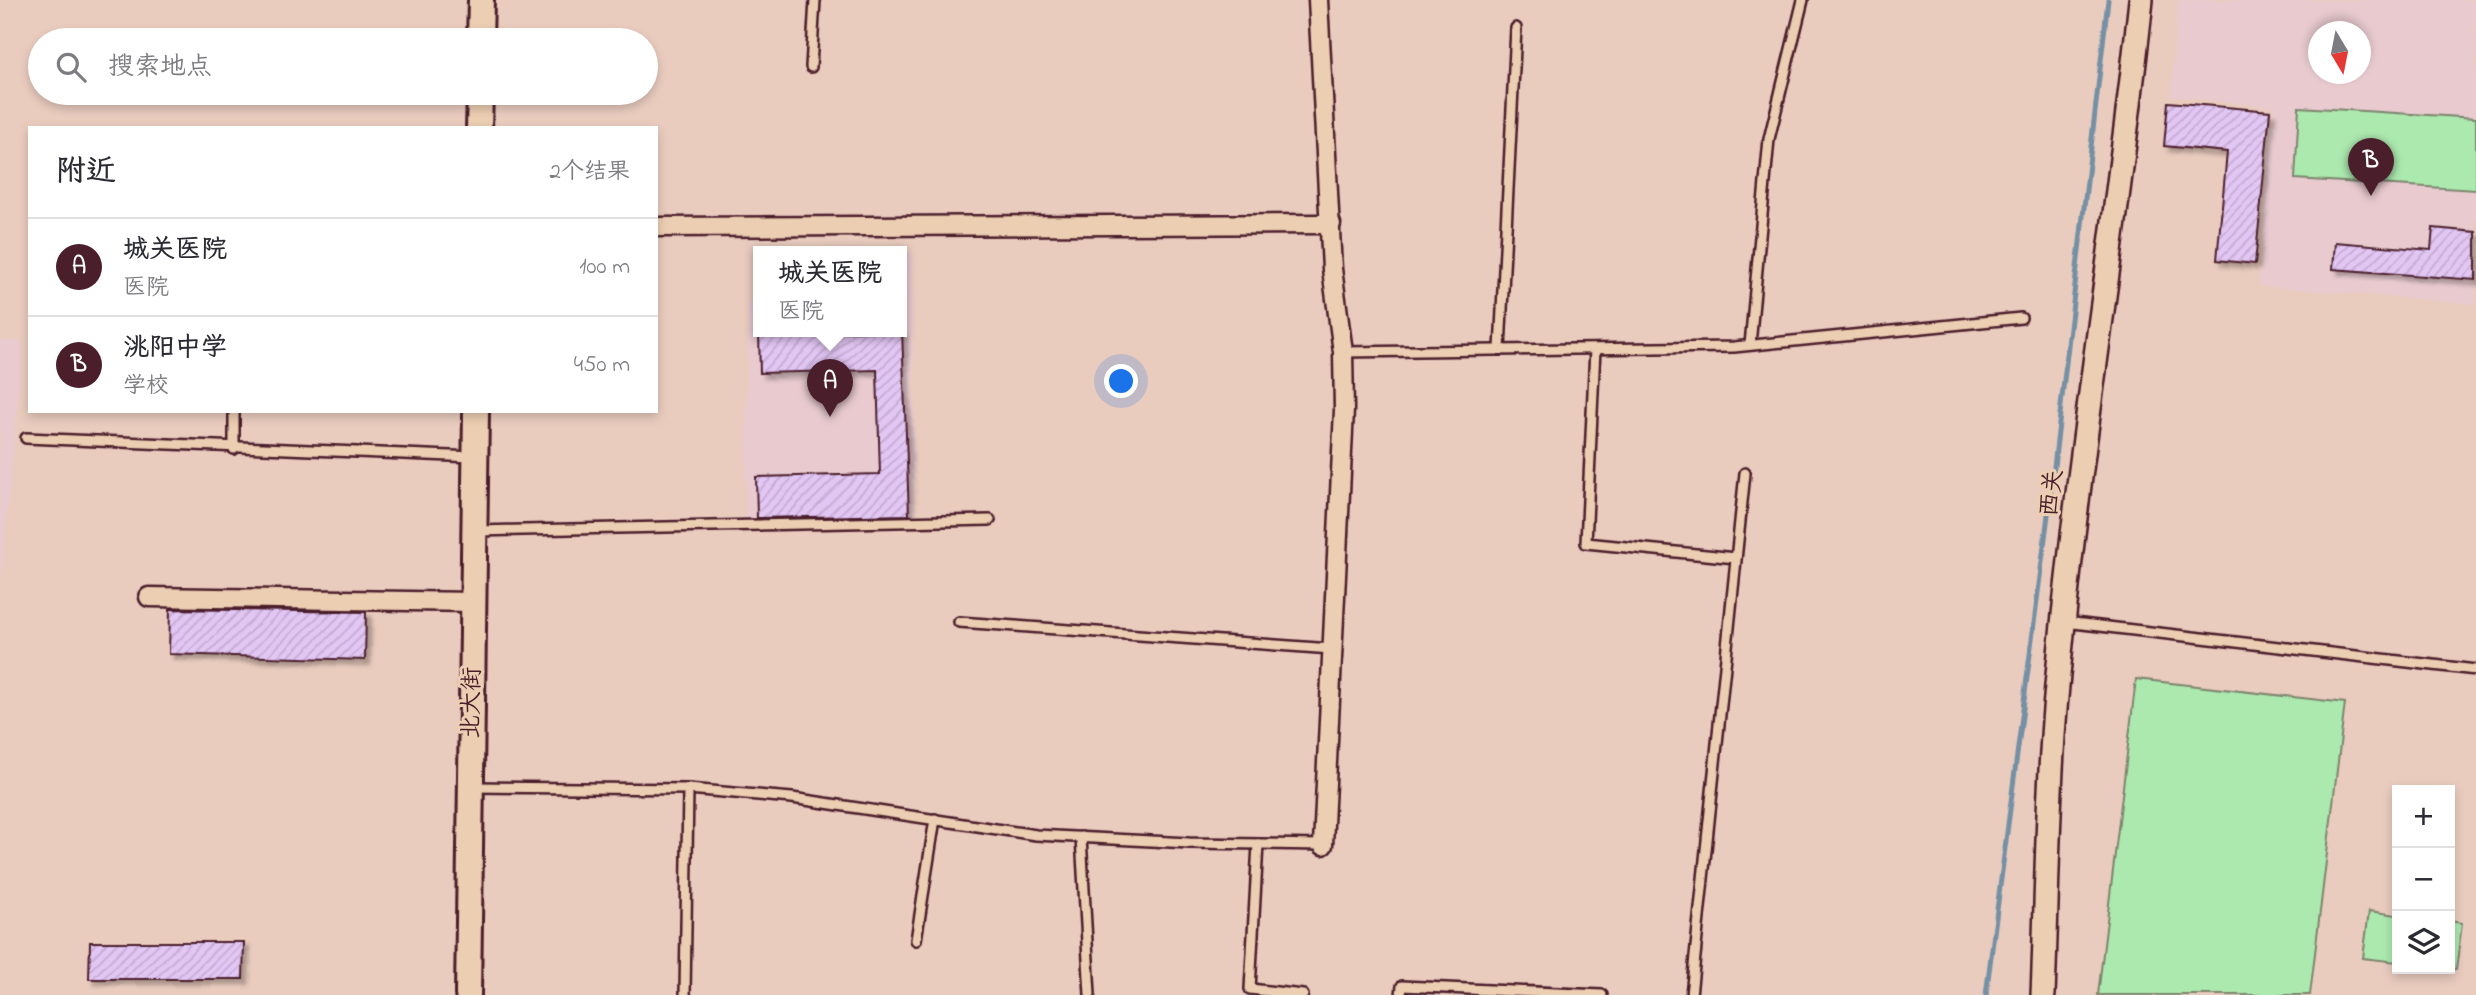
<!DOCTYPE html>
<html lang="zh">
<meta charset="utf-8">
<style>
:root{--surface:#fff;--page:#f2f2f3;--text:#2b2b33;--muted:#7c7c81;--line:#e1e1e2;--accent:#4a1f2b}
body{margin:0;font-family:"Indie Flower","LXGW WenKai TC",sans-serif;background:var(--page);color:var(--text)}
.controls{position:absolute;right:21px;bottom:21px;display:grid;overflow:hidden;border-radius:0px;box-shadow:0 4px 10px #0003}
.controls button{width:63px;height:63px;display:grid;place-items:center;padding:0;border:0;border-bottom:2px solid var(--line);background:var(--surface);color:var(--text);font:35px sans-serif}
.compass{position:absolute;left:2308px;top:21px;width:63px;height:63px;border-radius:50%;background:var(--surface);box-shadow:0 4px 10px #0003;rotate:170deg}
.you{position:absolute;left:1122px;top:382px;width:24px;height:24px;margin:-18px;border:5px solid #fff;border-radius:50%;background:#1a73e8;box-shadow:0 0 0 10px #1a73e833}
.badge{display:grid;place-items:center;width:46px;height:46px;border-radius:50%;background:var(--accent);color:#fff;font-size:23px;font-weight:700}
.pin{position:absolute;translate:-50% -58px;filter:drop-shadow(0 2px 4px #0008)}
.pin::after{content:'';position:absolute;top:37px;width:24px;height:21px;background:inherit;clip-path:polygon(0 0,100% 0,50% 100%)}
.popup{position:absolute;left:753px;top:246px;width:154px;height:91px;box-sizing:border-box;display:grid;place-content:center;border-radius:0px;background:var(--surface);filter:drop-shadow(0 2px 5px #0005);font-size:23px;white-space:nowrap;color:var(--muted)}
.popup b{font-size:26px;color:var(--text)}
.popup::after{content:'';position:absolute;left:50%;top:100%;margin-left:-14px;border:14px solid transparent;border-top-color:var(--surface)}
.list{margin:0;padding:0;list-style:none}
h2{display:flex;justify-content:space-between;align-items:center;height:91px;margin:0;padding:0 28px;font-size:30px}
h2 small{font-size:23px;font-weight:400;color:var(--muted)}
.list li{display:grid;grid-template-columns:46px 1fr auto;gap:21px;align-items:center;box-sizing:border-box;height:98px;padding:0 28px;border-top:2px solid var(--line)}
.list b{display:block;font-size:26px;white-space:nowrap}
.list p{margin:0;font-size:23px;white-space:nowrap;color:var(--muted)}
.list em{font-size:23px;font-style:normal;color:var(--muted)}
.icon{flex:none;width:38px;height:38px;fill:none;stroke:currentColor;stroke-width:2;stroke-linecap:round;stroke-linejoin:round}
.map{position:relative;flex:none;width:2476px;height:995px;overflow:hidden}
.search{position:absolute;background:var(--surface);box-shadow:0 4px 10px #0003;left:28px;top:28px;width:630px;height:77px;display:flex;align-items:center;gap:18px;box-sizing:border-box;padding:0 24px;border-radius:38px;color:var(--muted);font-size:26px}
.panel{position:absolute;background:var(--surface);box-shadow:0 4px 10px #0003;left:28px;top:126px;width:630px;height:287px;border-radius:0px}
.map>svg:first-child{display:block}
</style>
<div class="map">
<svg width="2476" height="995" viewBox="0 0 2476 995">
<defs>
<pattern id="building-hatch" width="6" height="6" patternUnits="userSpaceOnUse" patternTransform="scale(1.75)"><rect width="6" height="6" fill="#e2c6f4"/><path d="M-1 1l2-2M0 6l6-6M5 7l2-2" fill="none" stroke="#c3aad1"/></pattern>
<filter id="shadow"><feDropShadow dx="5" dy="5" stdDeviation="2" flood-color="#0004"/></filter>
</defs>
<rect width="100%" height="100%" fill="#eaccbf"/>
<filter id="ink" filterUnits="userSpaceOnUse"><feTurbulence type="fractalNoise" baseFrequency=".0143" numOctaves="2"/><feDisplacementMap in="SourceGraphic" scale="14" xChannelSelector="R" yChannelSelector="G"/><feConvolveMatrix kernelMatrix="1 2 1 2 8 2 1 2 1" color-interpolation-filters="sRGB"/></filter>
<g filter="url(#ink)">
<g fill="#e8cacf" fill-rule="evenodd">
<path d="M2178,0H2476V304L2259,286L2273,107L2171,96ZM2318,32H2360V74H2318Z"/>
<path d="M814,248L912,251L915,527L745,531L748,300L758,301V331H902V251H814Z"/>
<path d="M0,340L23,342L0,589Z"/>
</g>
<g fill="#ace9af" stroke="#7b846d" stroke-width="2">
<path d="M2299,107L2476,118V190L2295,179Z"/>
<path d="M2136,679L2345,703L2310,995H2098Z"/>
<path d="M2369,911L2397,915V962L2363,958Z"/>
<path d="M2450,921L2462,923L2456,970L2448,969Z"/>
</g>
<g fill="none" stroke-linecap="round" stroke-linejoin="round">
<path stroke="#7590a4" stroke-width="5" d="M1986,995L2052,484L2108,0"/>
</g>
<g fill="url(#building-hatch)" stroke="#4a1f2b" stroke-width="2" filter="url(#shadow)">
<path d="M2168,102L2270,111L2255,264L2217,260L2227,152L2164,146Z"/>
<path d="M2433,228L2476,232V280L2333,269L2335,242L2431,250Z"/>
<path d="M902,331L909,515L757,518L756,477L880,474L877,370L760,373L759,333Z"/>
<path d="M170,609L366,612L365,660L169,654Z"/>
<path d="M90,942H244L243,979H89Z"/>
</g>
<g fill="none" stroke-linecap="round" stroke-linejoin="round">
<g stroke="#4a1f2b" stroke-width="14">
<g id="service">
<path d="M811,67L815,0"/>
<path d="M1750,345L1769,139L1803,0"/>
<path d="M1595,349L1586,543L1736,558"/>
<path d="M1500,350L1516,28"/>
<path d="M1343,352L1734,347L2021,318"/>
<path d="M26,438L474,457"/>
<path d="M234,449V411"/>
<path d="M477,531L990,520"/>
<path d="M959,622L1332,649"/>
<path d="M2065,622L2476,670"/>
<path d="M474,787L688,789L792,798L1036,835L1189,843L1323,845"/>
<path d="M1081,837L1090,995"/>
<path d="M1258,844L1250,989L1303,995"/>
<path d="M916,940L935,819"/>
<path d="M685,995L688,789"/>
<path d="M1401,995L1402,986L1602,995"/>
<path d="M1691,995L1745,473"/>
</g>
</g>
<g stroke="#4a1f2b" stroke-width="23">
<g id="minor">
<path d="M1318,0L1332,269L1343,352L1344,410L1323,845"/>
<path d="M656,227L1331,224"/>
<path d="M149,597L474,602"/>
</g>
</g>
<g stroke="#4a1f2b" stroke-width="28">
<path id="tertiary" d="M2043,995C2047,900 2047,804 2055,709C2075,472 2116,237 2141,0"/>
</g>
<g stroke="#4a1f2b" stroke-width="30">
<g id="secondary">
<path d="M480,40L481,0"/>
<path d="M479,128L480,93"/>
<path d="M468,995L476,411"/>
</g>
</g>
<use href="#service" stroke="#ecceb2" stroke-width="9"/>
<use href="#minor" stroke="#ecceb2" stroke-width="18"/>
<use href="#tertiary" stroke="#ecceb2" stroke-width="23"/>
<use href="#secondary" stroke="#ecceb2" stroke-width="24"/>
</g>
</g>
<g text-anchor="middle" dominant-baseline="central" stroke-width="6" stroke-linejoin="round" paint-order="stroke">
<g font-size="24" fill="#4a1f2b" stroke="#ecceb2">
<text transform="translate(2053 493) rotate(-83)">西关</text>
<text transform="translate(473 703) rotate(-89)">北大街</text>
</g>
</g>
</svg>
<div class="controls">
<button>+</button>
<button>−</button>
<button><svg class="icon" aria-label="layers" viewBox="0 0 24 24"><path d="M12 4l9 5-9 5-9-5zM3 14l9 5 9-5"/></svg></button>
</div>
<svg class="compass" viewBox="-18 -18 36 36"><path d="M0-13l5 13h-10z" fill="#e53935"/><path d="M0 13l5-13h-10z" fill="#7c7c81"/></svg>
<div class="you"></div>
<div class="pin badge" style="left:830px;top:417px">A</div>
<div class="popup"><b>城关医院</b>医院</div>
<div class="pin badge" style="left:2371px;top:196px">B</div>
<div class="search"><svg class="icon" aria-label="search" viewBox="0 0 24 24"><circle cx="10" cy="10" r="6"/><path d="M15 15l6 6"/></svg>搜索地点</div>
<section class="panel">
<h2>附近<small>2个结果</small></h2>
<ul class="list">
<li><span class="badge">A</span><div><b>城关医院</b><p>医院</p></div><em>100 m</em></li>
<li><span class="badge">B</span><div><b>洮阳中学</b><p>学校</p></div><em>450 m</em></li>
</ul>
</section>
</div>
